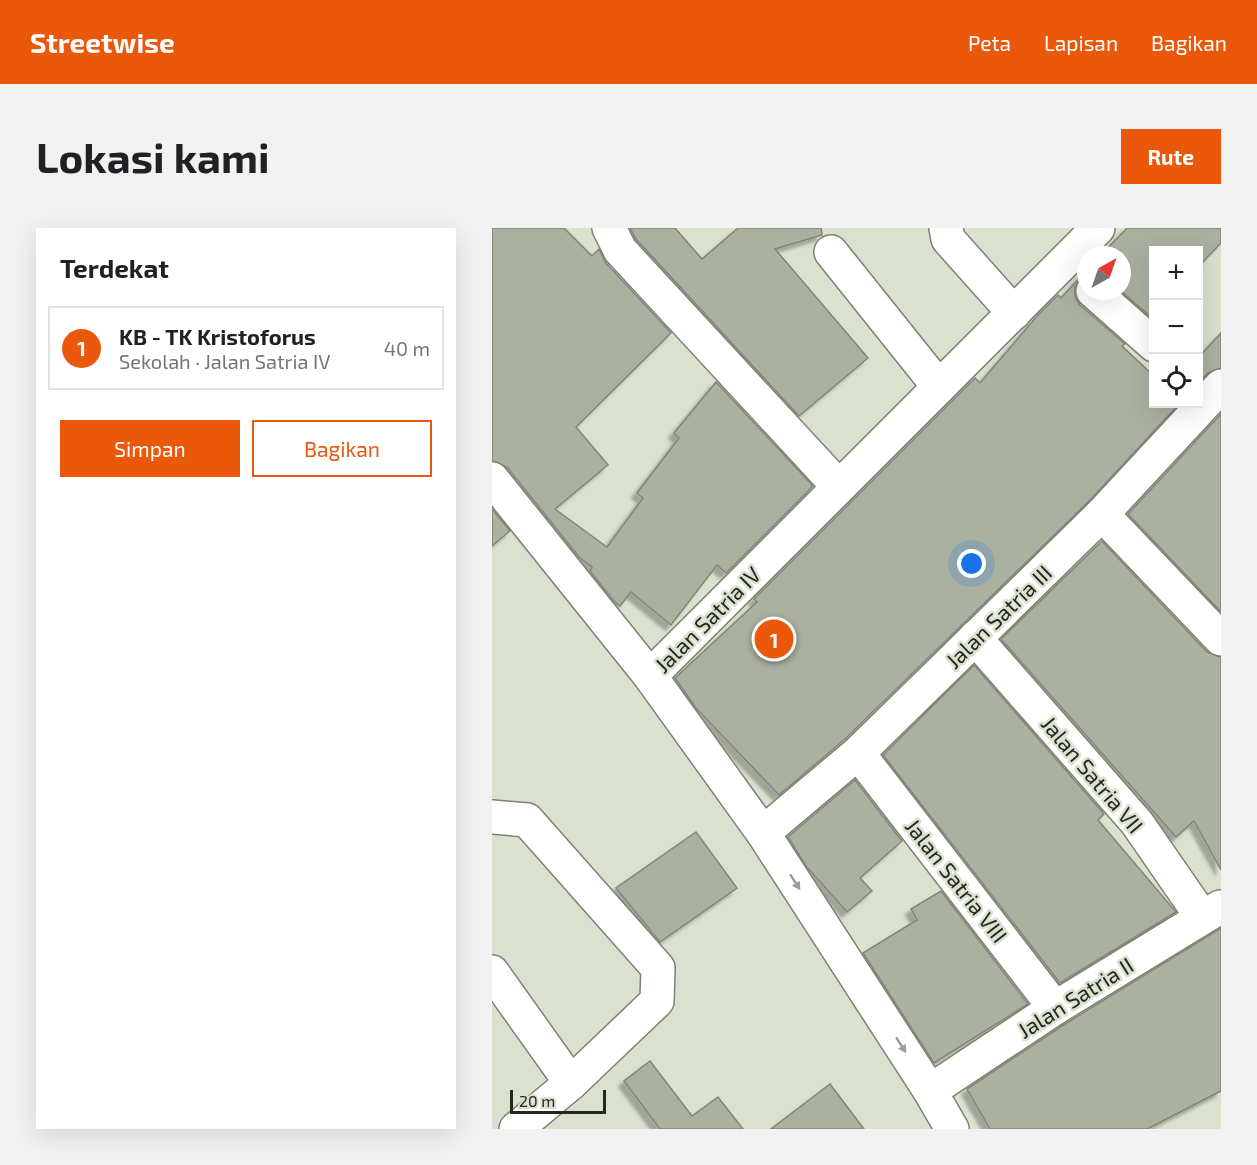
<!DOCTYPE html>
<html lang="id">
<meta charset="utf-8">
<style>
:root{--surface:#fff;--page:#f2f2f2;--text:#202124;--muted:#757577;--line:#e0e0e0;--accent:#ea580c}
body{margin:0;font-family:"Exo 2",sans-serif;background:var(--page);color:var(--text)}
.controls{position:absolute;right:18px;top:18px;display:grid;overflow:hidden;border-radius:0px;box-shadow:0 6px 24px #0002}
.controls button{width:54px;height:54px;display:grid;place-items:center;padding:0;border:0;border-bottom:2px solid var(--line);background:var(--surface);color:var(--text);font:30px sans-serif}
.compass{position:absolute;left:585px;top:18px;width:54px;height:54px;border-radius:50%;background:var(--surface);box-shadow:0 6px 24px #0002;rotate:40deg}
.scale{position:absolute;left:18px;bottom:15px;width:96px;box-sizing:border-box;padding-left:6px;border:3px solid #252821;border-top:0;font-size:16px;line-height:21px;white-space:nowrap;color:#252821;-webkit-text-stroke:4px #dbe1cf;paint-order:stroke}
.you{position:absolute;left:480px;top:336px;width:21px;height:21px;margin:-15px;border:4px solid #fff;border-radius:50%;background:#1a73e8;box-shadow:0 0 0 9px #1a73e833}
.badge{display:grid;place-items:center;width:39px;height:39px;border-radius:50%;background:var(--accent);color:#fff;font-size:20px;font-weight:700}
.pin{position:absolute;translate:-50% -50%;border:3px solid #fff;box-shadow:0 2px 6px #0006}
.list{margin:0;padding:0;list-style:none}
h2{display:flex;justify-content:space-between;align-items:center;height:78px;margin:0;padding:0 24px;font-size:26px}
h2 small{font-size:20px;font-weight:400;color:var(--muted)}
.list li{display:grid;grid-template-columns:39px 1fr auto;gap:18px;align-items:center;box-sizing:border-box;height:84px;margin:0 12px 12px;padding:0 12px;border:2px solid var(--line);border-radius:0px}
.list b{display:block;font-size:22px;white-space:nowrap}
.list p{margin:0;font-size:20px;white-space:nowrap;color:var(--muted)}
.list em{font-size:20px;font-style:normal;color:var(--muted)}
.actions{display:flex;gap:12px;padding:18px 24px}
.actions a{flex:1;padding:14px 0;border:2px solid var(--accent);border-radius:0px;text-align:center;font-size:21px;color:var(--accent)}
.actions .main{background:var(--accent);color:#fff}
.icon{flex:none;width:33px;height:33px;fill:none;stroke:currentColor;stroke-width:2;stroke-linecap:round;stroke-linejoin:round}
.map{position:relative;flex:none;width:729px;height:901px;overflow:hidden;border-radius:0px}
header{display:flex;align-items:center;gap:36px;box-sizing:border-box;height:84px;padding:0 30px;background:var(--accent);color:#fff}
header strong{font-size:28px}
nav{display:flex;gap:33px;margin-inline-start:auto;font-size:21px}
.intro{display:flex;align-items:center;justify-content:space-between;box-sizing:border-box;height:144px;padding:0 36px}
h1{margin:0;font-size:42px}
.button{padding:15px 27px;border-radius:0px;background:var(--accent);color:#fff;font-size:21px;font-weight:700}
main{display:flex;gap:36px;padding:0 36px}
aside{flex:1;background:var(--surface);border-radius:0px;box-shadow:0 6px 24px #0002}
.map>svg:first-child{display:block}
</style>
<header>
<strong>Streetwise</strong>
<nav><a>Peta</a><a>Lapisan</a><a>Bagikan</a></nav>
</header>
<div class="intro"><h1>Lokasi kami</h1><a class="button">Rute</a></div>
<main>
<aside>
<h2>Terdekat<small></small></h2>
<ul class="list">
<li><span class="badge">1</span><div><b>KB - TK Kristoforus</b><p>Sekolah · Jalan Satria IV</p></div><em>40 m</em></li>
</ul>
<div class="actions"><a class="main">Simpan</a><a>Bagikan</a></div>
</aside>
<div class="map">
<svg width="729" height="901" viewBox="0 0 729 901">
<defs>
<filter id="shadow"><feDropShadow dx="-5.5" dy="5.5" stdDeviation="1.5" flood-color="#0004"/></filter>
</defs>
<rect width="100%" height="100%" fill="#dbe1cf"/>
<g fill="#abb1a0" stroke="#808676" stroke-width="1.5" filter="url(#shadow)">
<path d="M0,0H72L100,28L107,21L114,35L179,105L84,199L116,237L63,281L115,319L151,270L145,265L187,210L182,205L224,154L321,258L234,345L225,337L179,397L139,364L128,378L122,373L98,343L100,339L87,329L15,239L0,233Z"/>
<path d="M138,0H183L210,31L246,0H329L330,7L283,21L376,130L307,188L144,11Z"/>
<path d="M635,0H729V15L706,39V22H662V86L659,89L629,63L630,27H609Z"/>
<path d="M594,43L583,60V69L588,77L633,116L630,118L662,148V176H687L597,273L353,511L287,567L204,480L183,450L265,374L262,371L483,150L488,155L546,87L566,67L569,70Z"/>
<path d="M729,105V140L716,145L706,155V130Z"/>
<path d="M729,186V384L636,286Z"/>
<path d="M0,281L18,303L0,318Z"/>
<path d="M610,313L715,424L729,429V642L702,593L684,609L509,411Z"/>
<path d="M482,437L612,586L606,592L684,684L568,755L391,527Z"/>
<path d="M363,552L410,613L368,650L380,663L355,684L314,638L296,609Z"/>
<path d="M204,604L245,660L168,714L124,660Z"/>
<path d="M449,663L536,776L442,835L371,725L425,692L419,681Z"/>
<path d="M729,700V863L655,901H498L475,861L573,796Z"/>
<path d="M158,833L200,888L226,869L251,901H168L132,853Z"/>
<path d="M338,856L372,901H279Z"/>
</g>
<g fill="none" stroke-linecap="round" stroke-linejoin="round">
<g stroke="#7d8272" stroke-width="36">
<g id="minor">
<path d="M117,0L128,22L347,259"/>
<path d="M454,0L456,11L522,85"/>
<path d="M339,24L447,159"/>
<path d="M601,63L662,117"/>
<path d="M0,251L158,448L271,605L438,863L460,901"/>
<path d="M610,286L729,411"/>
<path d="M483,410L645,595L710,689"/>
<path d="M158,448L606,0"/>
<path d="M366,525L563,780"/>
<path d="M0,589L35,592L166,740L165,773L79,855"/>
<path d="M271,605L366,525L610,286L729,158"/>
<path d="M0,744L79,855L24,901"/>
<path d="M438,863L563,780L728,679"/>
</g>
</g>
<use href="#minor" stroke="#fff" stroke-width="33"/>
</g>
<defs><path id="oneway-solid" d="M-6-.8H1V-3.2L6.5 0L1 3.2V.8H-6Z" transform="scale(1.5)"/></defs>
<g fill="#9d9e9b">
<use href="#oneway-solid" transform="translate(303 654) rotate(57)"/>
<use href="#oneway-solid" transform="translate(409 817) rotate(57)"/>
</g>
<g text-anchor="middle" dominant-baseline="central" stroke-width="5" stroke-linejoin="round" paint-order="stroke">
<g font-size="22" fill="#252821" stroke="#dbe1cf">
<text transform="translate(506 388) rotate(-44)">Jalan Satria III</text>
<text transform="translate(215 391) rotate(-45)">Jalan Satria IV</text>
<text transform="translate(601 546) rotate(50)">Jalan Satria VII</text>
<text transform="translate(465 652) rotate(52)">Jalan Satria VIII</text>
<text transform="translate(583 769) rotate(-32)">Jalan Satria II</text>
</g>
</g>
</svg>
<div class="controls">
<button>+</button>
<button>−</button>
<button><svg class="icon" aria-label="locate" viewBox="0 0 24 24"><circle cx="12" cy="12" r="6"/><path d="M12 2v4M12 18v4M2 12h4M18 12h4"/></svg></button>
</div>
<svg class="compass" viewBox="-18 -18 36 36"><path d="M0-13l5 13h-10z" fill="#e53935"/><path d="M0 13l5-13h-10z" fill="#757577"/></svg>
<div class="scale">20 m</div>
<div class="you"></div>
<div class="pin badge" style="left:282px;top:411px">1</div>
</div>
</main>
